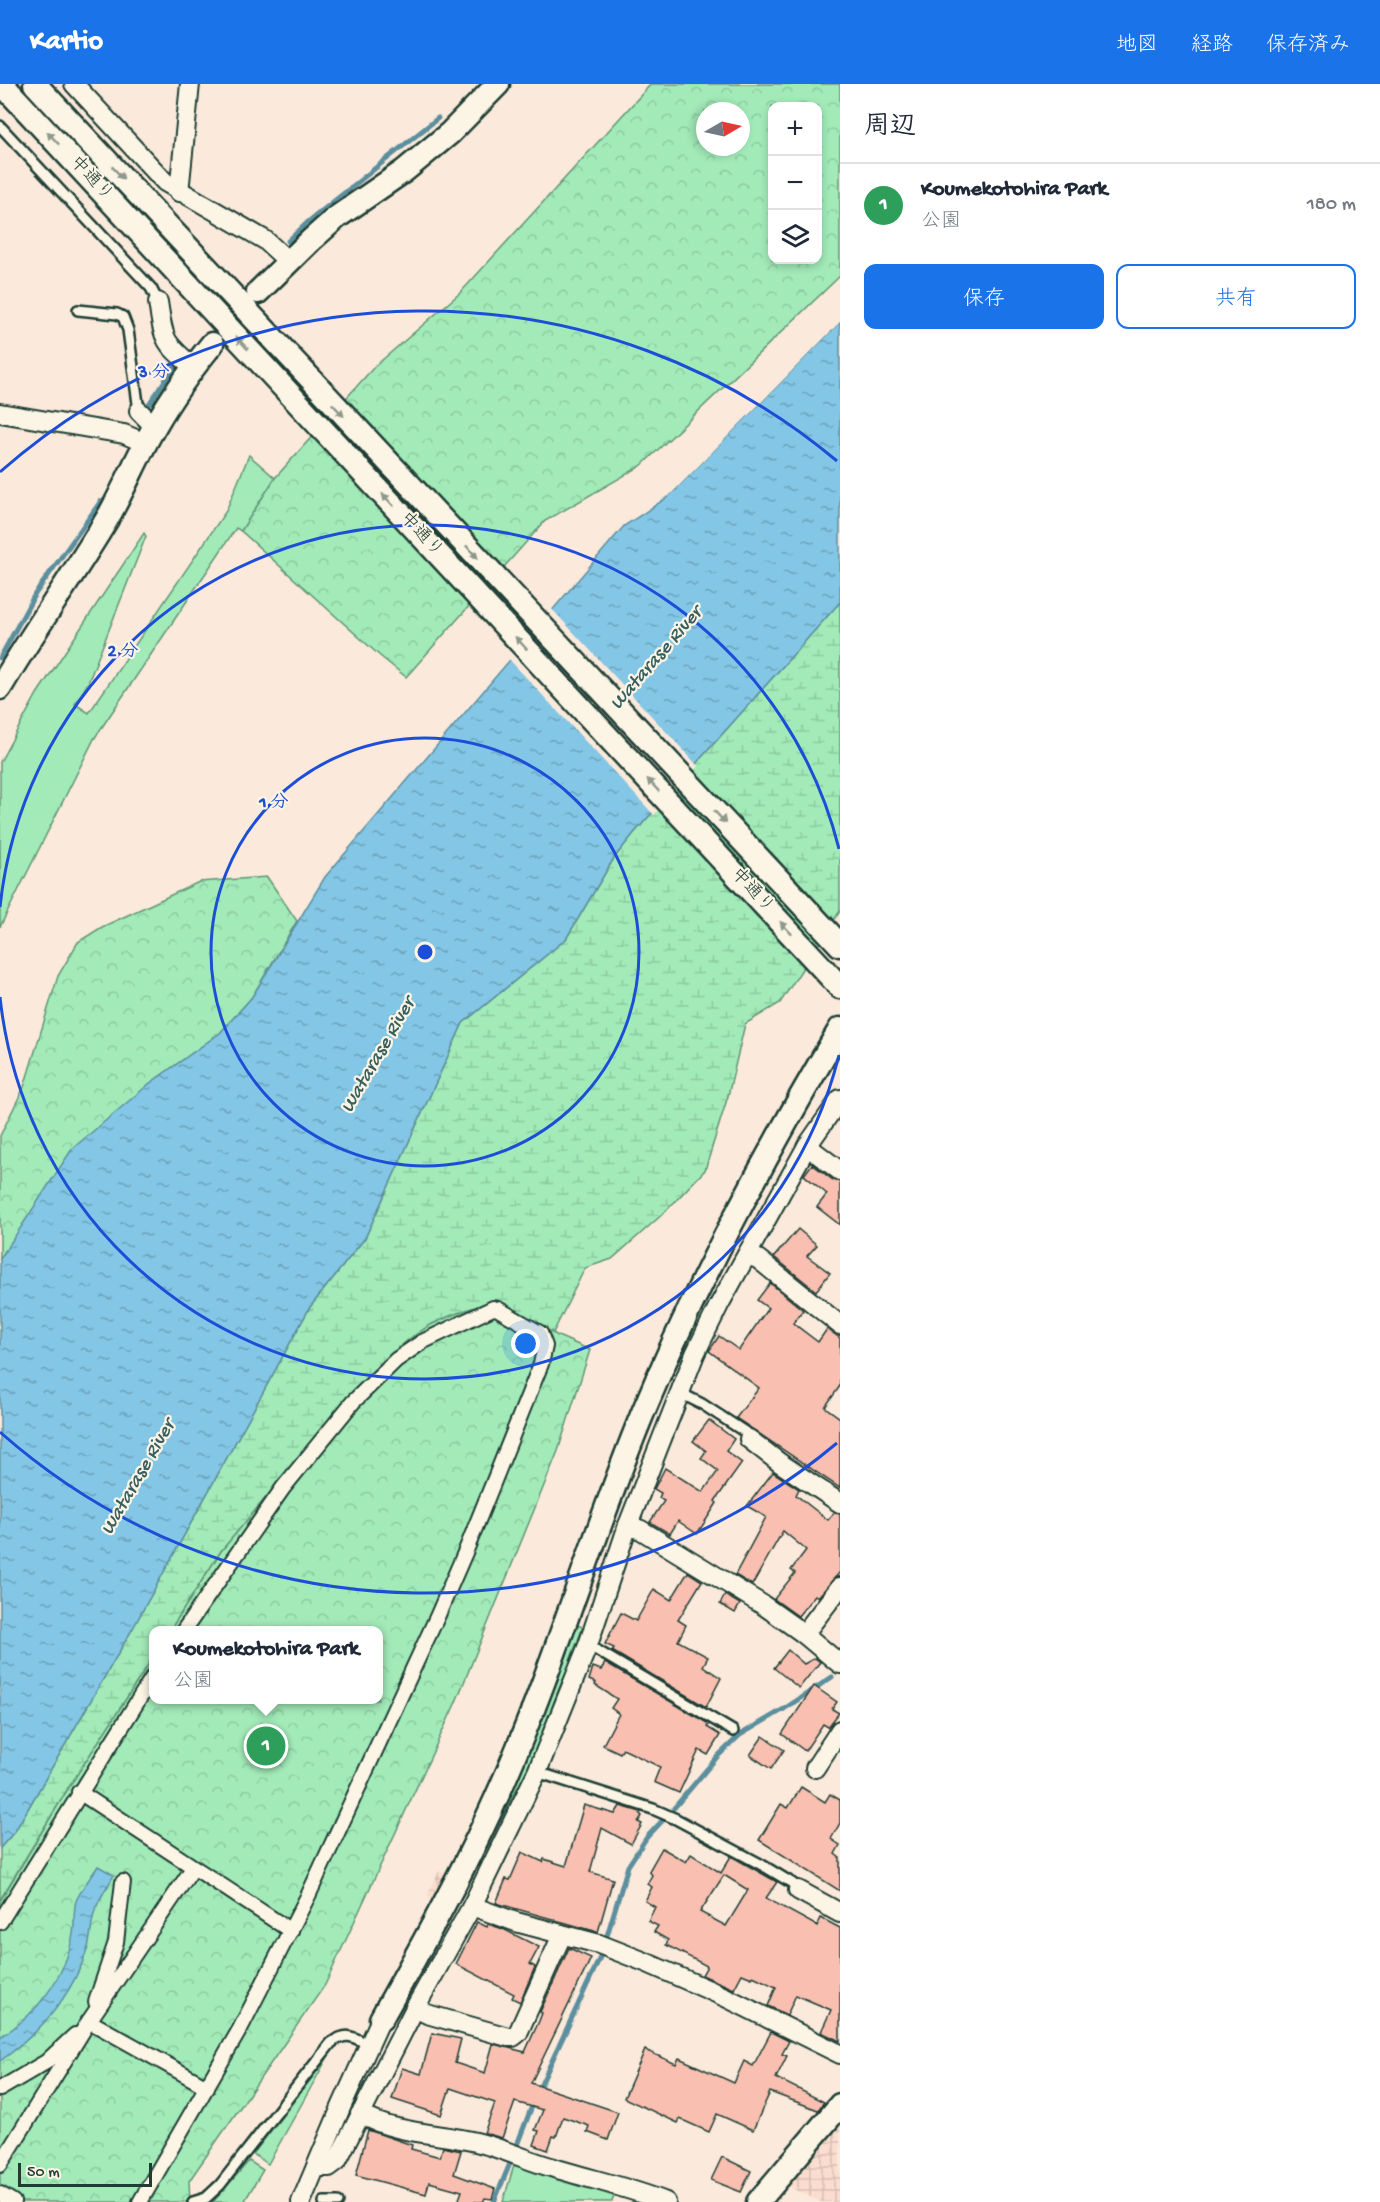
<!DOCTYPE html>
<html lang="ja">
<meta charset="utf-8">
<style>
:root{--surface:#fff;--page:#f2f2f3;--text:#1f2937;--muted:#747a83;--line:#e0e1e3;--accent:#1a73e8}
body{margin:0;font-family:"Gochi Hand","Klee One",sans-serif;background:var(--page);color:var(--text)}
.controls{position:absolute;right:18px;top:18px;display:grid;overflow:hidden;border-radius:12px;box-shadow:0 3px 9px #0003}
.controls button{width:54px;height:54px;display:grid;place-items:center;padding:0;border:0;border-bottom:2px solid var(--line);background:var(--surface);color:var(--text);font:30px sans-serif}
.compass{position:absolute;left:696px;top:18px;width:54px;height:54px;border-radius:50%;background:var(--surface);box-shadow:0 3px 9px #0003;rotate:81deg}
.scale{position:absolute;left:18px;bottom:15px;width:134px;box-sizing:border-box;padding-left:6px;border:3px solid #1f3d34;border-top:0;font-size:16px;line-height:21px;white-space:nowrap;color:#1f3d34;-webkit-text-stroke:4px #fcf5e5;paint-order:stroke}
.you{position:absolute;left:526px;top:1260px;width:21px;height:21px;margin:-15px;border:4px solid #fff;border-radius:50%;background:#1a73e8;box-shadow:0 0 0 9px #1a73e833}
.badge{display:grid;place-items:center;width:39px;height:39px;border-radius:50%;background:var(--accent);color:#fff;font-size:20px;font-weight:700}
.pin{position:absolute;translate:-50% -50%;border:3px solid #fff;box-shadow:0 2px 6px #0006}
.popup{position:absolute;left:149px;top:1542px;width:234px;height:78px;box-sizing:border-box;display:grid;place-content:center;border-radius:12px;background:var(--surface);filter:drop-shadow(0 2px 4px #0005);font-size:20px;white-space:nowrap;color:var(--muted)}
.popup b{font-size:22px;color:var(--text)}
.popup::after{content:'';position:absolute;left:50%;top:100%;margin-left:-12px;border:12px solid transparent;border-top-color:var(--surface)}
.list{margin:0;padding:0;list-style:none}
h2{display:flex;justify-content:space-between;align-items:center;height:78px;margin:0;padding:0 24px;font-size:26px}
h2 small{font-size:20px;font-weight:400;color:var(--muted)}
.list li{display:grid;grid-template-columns:39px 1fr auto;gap:18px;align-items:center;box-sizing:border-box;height:84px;padding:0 24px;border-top:2px solid var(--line)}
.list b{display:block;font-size:22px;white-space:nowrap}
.list p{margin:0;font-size:20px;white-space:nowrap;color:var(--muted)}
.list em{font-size:20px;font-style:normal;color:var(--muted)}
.actions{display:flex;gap:12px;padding:18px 24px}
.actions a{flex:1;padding:14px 0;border:2px solid var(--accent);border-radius:12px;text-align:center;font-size:21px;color:var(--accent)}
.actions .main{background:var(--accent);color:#fff}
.icon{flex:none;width:33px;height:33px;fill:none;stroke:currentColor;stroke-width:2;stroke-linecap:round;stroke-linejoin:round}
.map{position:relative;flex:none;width:840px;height:2118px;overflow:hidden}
header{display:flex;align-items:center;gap:36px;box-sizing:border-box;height:84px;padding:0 30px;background:var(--accent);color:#fff}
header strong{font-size:28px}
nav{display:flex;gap:33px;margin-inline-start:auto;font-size:21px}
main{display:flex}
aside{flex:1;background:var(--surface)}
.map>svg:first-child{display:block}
</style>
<header>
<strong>Kartio</strong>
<nav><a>地図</a><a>経路</a><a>保存済み</a></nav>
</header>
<main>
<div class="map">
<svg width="840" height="2118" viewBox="0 0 840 2118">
<defs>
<pattern id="industrial-grid" width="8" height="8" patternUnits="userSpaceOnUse" patternTransform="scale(1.5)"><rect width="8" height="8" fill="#faddce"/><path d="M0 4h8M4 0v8" fill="none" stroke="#d6bfb2"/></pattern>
<pattern id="forest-crowns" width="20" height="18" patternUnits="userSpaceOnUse" patternTransform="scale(1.5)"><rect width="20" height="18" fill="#a2eab8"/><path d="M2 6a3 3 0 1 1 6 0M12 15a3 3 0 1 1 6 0" fill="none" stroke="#8bca9f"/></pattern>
<pattern id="wetland-marsh" width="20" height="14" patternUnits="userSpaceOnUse" patternTransform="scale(1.5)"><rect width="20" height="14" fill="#a2eab8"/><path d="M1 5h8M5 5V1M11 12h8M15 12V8" fill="none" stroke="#8bca9f"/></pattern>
<pattern id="water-ripples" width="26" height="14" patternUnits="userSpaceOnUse" patternTransform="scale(1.5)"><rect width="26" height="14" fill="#84c6e5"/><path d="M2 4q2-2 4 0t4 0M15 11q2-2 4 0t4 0" fill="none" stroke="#6ba2ba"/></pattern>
</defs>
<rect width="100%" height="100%" fill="#fbeadb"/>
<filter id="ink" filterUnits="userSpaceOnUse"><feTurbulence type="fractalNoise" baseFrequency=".0167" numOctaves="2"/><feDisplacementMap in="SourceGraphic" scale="12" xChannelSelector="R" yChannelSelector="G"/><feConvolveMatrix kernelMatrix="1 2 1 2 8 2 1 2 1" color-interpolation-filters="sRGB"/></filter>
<g filter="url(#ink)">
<g fill="url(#industrial-grid)">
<path d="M439,1787L448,1791L435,1817L427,1812Z"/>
<path d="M840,2039V2118H821L787,2102Z"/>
</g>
<g fill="#a2eab8" stroke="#609476" stroke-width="1.5">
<path d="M249,371L275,394L241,447L236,444L94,655L0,843V678L37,610L144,449L146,452L88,599L75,620L89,629L226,427Z"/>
<path d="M577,1541L583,1543L529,1682L483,1770L525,1676Z"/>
<path d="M328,1973L268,2080L253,2070Z"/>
<path d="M249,2077L263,2086L244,2118H213Z"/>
<path d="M515,2078L614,2112L612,2118H503Z"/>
</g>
<g fill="url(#forest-crowns)" stroke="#609476" stroke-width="1.5" fill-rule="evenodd">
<path d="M651,0H840V192L641,382L545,437L406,593L380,572L241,447L275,394L374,283L460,209ZM772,22H818V176H772ZM705,27H741V63H705Z"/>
<path d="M267,793L297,837L252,913L220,949L149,1000L34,1126L0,1175V1052L24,1003L58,892L78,858L102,843L199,798Z"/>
<path d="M494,1216L558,1252L590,1266L558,1367L456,1618L325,1901L189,2097L190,2118H0V1817L67,1706L153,1573L154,1616H378V1546H170L221,1467L371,1288L409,1255L430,1241L452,1231Z"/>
</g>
<path fill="url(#wetland-marsh)" stroke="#609476" stroke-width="1.5" d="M840,518V827L780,919L745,940L728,1012L705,1086L665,1128L612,1175L585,1184L553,1249L494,1216L452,1231L430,1241L409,1255L371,1288L221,1467L170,1546H154L153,1573L67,1706L0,1816V1764L15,1747L133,1544L310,1223L365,1154L463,939L566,855L614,774L635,748Z"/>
<g fill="url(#water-ripples)" stroke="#5c8f9e" stroke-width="1.5">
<path d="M840,238V518L635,748L614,774L566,855L463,939L365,1154L310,1223L133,1544L15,1747L0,1764V1175L72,1065L149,1000L220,949L252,913L325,793L624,442L668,413Z"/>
<path d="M98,1782L114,1791C108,1802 100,1813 96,1824C90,1837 92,1855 86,1869C70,1914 39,1950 0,1977V1953C36,1932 66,1892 73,1850C75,1840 73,1827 76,1817C81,1805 91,1793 98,1782Z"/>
</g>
<g fill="#fbeadb">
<path d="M840,235V238L668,413L666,410Z"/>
<path d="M550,523L698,682L654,731L507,573Z"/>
</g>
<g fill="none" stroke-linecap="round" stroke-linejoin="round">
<g stroke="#5c8f9e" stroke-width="5">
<path d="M288,157L308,138L438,34"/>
<path d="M149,320L175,282"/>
<path d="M0,574L35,510L101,417"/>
<path d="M674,1724L718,1672L740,1651L784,1625L832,1593"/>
<path d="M606,1855L628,1782L647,1753L663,1736"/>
<path d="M537,2009L602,1869"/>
<path d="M515,2066L534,2017"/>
<path d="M494,2118L511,2077"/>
</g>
</g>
<g fill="#f9bfb1" stroke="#1f3d34" stroke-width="1.5" fill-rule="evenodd">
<path d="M812,1080L833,1096L840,1098V1141L817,1123L827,1110L804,1091Z"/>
<path d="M798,1145L817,1161L807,1172L830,1189L816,1207L774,1173Z"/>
<path d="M770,1199L803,1226L793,1239L818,1258L827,1245L840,1254V1302L825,1323L840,1334V1404L736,1334L759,1304L709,1267L719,1252L739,1266L768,1224L757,1216Z"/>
<path d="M709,1336L734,1355L726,1367L742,1379L715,1417L717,1419L697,1450L678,1437L670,1450L650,1438L664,1417L659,1414L661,1409L654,1405L665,1384L703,1408L718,1387L701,1374L706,1367L693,1357Z"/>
<path d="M773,1388L799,1405L796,1411L828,1436L834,1429L840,1430V1488L818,1513L815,1511L798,1532L774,1515L795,1489L791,1486L806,1466L783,1447L752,1501L735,1491L766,1433L747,1422Z"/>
<path d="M688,1488L702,1497L678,1536L686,1541L678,1557L708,1573L703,1582L721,1594L706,1623L612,1567L614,1564L605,1560L621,1529L636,1537L654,1505L671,1516Z"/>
<path d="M725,1511L740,1520L735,1529L720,1520Z"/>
<path d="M788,1566L804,1580L815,1574L820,1578L799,1604L774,1584Z"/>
<path d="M605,1579L709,1640L707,1643L720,1651L708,1671L699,1666L679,1709L654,1698L660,1683L623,1665L620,1669L603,1661L619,1630L611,1624L617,1615L595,1601L596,1599L589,1596L593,1583L601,1586Z"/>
<path d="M814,1602L837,1618L832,1625L839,1629L828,1643L823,1640L805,1667L782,1650Z"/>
<path d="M763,1652L784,1666L771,1685L750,1671Z"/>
<path d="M801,1703L825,1718L830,1710L840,1716V1739L831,1755L840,1761L835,1770L840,1774V1807L759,1756L781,1720L788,1724Z"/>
<path d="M584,1721L615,1730L620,1722L641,1728L640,1730L642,1732L638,1738L642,1740L631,1760L602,1744L590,1788L613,1795L598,1848L496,1819L506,1795L510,1796L522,1768L543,1778L544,1775L566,1782Z"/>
<path d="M662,1764L686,1778L691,1770L721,1789L731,1772L777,1798L766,1814L817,1842L821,1834L840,1844V1957L821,1948L831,1926L796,1911L787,1931L768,1922L776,1903L753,1892L752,1894L742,1890L734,1905L702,1891L707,1882L666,1861L668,1856L654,1848L658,1842L648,1837L655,1823L645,1817L652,1803L647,1800L652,1791L649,1787ZM724,1791L748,1806L726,1842L700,1828Z"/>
<path d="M477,1838L487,1843L488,1840L503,1845L539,1863L530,1880L535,1883L520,1918L512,1914L514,1910L456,1880Z"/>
<path d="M569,1864L591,1874L531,1999L618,2028L608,2056L587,2048L589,2042L563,2033L556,2053L553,2052L548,2066L534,2061L539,2047L535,2046L543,2026L515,2018L502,2054L484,2049L495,2019L450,2004L441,2031L392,2015L402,1984L421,1990L432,1949L461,1955L455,1979L485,1989L493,1960L525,1968L539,1937L542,1929L540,1928Z"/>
<path d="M771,1948L789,1957L782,1970L787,1972L776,1994L824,2018L818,2026L770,2008L753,2046L717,2030L709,2048L680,2035L678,2039L624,2014L645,1966L676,1980L679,1974L734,1999L744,1977L753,1982Z"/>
<path d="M368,2046L412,2061L411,2065L440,2073L443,2063L461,2067L454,2090L495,2105L492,2115L485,2114L483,2118H458L462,2107L429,2098L426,2110L356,2091Z"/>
<path d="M722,2073L751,2087L741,2108L711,2096Z"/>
</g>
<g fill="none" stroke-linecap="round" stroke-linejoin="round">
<g stroke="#1f3d34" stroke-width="14">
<g id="service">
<path d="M0,42L151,204L158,218"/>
<path d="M78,226L117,230L123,233L128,246L139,327"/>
<path d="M680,1309L702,1320L745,1348L749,1355"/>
<path d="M588,1561L733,1647"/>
<path d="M537,1688L653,1725L676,1735L762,1781L792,1799L798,1806"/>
<path d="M193,2118L206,2114L220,2101L331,1959C347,1948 352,1952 369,1961"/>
<path d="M324,2118H338"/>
</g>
</g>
<g stroke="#1f3d34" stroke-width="18">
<g id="pedestrian">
<path d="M79,1708L291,1847"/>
<path d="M0,1838L154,1591"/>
<path d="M96,1918L116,1858L123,1798"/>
<path d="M89,1937L207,2003"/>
<path d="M0,2005L46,1978L75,1951"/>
<path d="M0,2081L89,1937L193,1784"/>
<path d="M0,2110L13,2118"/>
<path d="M140,2118L240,1945L308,1812L437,1533L467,1464L541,1280L545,1262L540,1249L498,1225L493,1224L422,1258L396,1276L353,1318L283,1404L184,1546"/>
</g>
</g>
<g stroke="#1f3d34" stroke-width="22">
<g id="minor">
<path d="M74,0L165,98L265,156L288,177"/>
<path d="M179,108L190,0"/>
<path d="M158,218C164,257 163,257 193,283"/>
<path d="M139,327L154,342"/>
<path d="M0,329L124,350L145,359"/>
<path d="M807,1062L840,1087"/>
<path d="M747,1171L758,1175L840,1241"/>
<path d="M749,1355L780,1379L840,1419"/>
<path d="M628,1441L641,1446L763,1521L804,1550L840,1580"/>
<path d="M804,1550L840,1503"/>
<path d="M815,1684L840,1646"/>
<path d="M798,1806L840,1829"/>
<path d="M472,1822L516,1838L599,1860L645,1878L725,1913L840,1970"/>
<path d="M415,1924L427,1930L508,1953H513L518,1949L562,1851"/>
<path d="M360,2030C396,2050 437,2049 476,2058C502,2064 526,2076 551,2083C589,2095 628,2103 666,2118"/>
<path d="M316,2083H329L337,2077L415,1924L472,1822L537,1688L588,1561L628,1441L695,1270L719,1221L807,1062L840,1015"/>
<path d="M301,2118L342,2021L381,1935"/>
</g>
</g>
<g stroke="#1f3d34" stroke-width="27">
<g id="tertiary">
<path d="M2,0L840,903"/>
<path d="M35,0L840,861"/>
<path d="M258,208L310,157L337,133L404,87L450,49L498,0"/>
<path d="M0,604C34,546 73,492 107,435C125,404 137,372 155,342C172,312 191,286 212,260"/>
<path d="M381,1935C424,1858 467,1781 502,1701C556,1578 593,1449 644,1326C699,1194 767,1068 840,945"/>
<path d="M758,2118L840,2021"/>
</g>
</g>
<use href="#service" stroke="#fcf5e5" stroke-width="9"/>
<use href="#pedestrian" stroke="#fcf5e5" stroke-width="14"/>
<use href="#minor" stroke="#fcf5e5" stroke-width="18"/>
<use href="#tertiary" stroke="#fcf5e5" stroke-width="22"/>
</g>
<defs><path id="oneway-solid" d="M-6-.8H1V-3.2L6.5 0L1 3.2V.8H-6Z" transform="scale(1.5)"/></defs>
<g fill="#8e998c">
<use href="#oneway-solid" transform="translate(53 54) rotate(-133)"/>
<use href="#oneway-solid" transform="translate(118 89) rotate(47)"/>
<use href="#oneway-solid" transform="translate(242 259) rotate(-133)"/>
<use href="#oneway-solid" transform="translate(338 326) rotate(47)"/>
<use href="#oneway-solid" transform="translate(388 416) rotate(-133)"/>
<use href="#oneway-solid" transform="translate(472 468) rotate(47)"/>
<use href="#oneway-solid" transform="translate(521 559) rotate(-133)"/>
<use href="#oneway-solid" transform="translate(653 701) rotate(-133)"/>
<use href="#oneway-solid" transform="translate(720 733) rotate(47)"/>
<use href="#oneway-solid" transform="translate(786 844) rotate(-133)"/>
</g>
</g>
<g fill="none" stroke="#1d4ed8" stroke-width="3">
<circle cx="425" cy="868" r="214"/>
<path d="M839 971A427 427 0 0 1 0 913M0 823A427 427 0 0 1 839 765"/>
<path d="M837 1359A641 641 0 0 1 0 1348M0 388A641 641 0 0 1 837 377"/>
</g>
<g text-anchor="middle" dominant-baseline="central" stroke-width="4.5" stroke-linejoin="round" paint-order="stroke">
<g font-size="18" fill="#1f3d34" stroke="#fcf5e5">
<text transform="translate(91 95) rotate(47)">中通り</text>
<text transform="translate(421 451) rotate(47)">中通り</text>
<text transform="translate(752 807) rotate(47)">中通り</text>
</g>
<g font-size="20" font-style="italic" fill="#385f60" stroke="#fcf5e5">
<text transform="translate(657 575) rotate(-49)">Watarase River</text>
<text transform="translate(379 972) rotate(-60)">Watarase River</text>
<text transform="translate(139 1394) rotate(-60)">Watarase River</text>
</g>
</g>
<circle cx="425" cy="868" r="9" fill="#1d4ed8" stroke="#fcf5e5" stroke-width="3"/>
<g font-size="18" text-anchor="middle" font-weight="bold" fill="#1d4ed8" stroke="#fcf5e5" stroke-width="4.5" stroke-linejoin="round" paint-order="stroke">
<text x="154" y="293">3 分</text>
<text x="123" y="572">2 分</text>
<text x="274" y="723">1 分</text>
</g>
</svg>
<div class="controls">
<button>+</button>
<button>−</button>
<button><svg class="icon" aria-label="layers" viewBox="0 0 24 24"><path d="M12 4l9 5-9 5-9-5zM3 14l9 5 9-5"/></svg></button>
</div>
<svg class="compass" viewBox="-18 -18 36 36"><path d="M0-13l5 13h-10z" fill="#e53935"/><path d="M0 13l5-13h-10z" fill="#747a83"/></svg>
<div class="scale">50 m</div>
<div class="you"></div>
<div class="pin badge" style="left:266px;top:1662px;background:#2e9e5b">1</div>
<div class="popup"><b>Koumekotohira Park</b>公園</div>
</div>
<aside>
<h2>周辺<small></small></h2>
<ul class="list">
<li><span class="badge" style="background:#2e9e5b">1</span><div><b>Koumekotohira Park</b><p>公園</p></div><em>180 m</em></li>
</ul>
<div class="actions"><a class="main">保存</a><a>共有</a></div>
</aside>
</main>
